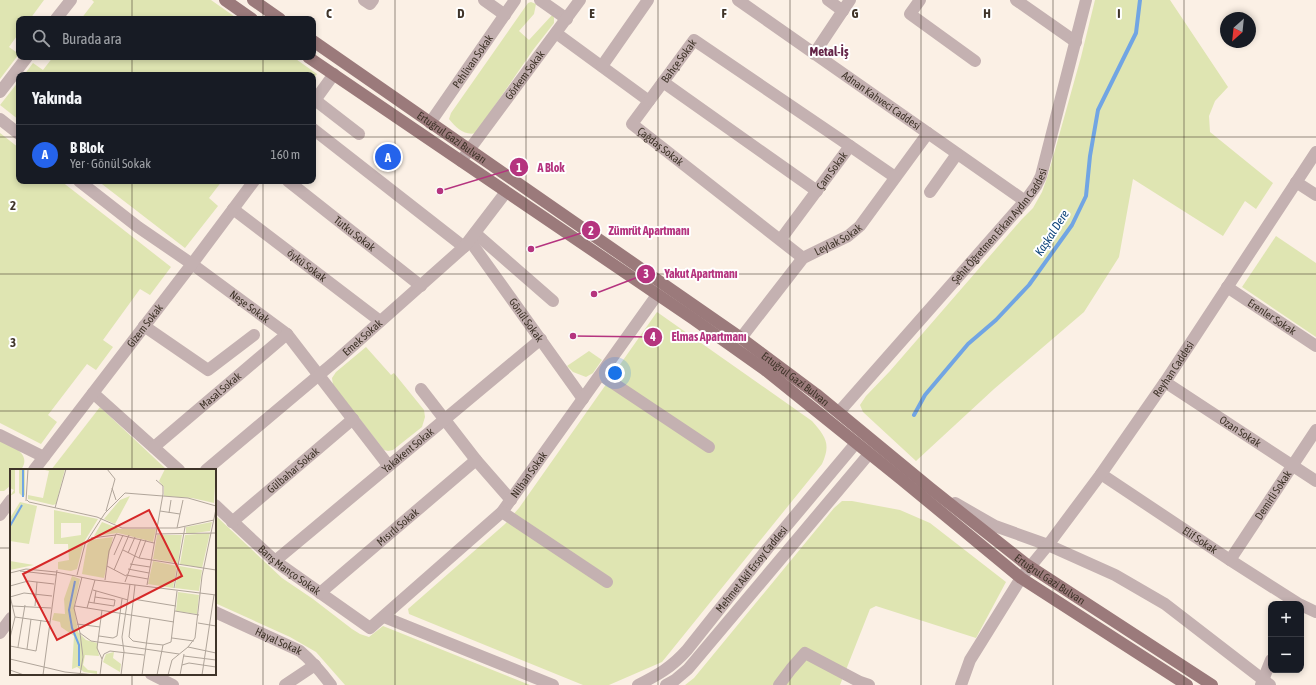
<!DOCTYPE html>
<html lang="tr">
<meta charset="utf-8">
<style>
:root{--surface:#171b24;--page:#242831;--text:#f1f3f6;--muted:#9ea1a6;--line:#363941;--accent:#2563eb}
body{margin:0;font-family:"Asap Condensed",sans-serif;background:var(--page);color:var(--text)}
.controls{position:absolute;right:12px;bottom:12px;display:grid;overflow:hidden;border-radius:8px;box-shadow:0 2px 6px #0003}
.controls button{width:36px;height:36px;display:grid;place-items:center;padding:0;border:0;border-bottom:1px solid var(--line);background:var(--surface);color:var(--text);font:20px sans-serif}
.compass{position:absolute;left:1220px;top:12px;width:36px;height:36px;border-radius:50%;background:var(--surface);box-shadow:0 2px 6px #0003;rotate:207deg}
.you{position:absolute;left:615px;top:373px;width:14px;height:14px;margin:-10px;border:3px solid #fff;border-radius:50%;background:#1a73e8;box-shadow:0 0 0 6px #1a73e833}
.badge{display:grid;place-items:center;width:26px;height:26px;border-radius:50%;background:var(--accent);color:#fff;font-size:13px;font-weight:700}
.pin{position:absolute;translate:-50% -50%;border:2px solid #fff;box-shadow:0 1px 4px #0006}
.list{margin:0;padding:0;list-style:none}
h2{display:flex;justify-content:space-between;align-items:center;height:52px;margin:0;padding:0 16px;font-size:17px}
h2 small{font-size:13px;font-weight:400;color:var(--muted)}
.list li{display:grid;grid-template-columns:26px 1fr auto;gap:12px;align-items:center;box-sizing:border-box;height:60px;padding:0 16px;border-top:1px solid var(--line)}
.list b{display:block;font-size:15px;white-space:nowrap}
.list p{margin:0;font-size:13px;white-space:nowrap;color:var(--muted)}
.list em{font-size:13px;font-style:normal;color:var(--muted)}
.icon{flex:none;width:22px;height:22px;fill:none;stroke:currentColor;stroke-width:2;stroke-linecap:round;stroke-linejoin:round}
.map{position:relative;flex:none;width:1316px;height:685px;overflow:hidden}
.search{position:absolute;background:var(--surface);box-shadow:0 2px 6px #0003;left:16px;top:16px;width:300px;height:44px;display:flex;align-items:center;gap:10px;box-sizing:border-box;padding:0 14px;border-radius:8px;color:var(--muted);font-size:15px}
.panel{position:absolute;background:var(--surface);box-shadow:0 2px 6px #0003;left:16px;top:72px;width:300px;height:112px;border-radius:8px}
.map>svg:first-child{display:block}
</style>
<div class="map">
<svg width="1316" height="685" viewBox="0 0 1316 685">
<rect width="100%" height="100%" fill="#fbf0e5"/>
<g fill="#dfe5b2">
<path d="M0,0H44L30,19H19V33L9,47L19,54L0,79Z"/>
<path d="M92,0H211L238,19H81L94,2Z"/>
<path d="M1095,0H1170L1228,87L1215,101L1209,116L1210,132L1273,183L1256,209L1245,201L1223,236L1133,179L1119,257L1084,312L994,389L916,461L863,412L860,405L866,396L890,371L1022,219L1033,208L1042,192L1048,175L1081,57Z"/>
<path d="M531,2L536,4L534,14L519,31L529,40L553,14L554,18V23L533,50L476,133C465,136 456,128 449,119L451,113L528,3Z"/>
<path d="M53,57H293L317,74L313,80V75H24L33,63L43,70Z"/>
<path d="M19,81V120L0,105Z"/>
<path d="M0,133L19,148V181H61L171,267L150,295L140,289L103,340L113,347L96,370L87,364L48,415L57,422L41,444L0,423Z"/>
<path d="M98,181H222L209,198L218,206L185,248Z"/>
<path d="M1276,236L1316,263V337L1242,287Z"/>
<path d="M657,312L812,421C826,437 831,444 822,464L662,662L609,685H583L409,614L408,609L505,524L519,508Z"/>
<path d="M366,347L391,375L394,373L424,410L425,417L422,427L393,450L388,451L384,450L333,385L332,378L336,372Z"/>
<path d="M589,351L602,360L593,373L586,377L573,372L567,366Z"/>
<path d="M100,407L167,470H51Z"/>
<path d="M0,440C11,445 33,454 21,470H11V485L4,491H0Z"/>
<path d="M842,501H852L900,510L930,523L1006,582L976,638L876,606L870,609L840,685H685L694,678L834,508Z"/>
<path d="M215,515L282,578L313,599L352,629L360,634L369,637L383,626L530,685H345L316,652L290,637L215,603Z"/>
</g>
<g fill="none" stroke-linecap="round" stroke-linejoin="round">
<path stroke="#71a5e3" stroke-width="4" d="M914,415L925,395L968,344L996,320L1029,285L1072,225L1086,196L1090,156L1098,110L1136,33L1140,0"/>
<g stroke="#c4b1b1" stroke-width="12">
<path d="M364,0L370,4L373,0"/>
<path d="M484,0L505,15"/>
<path d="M540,0L567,19"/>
<path id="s1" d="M738,0L1025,201"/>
<path d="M828,0L843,11"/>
<path d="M920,0L910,14L975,61"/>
<path d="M1016,0L1076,42"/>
<path d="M56,19L71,0"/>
<path id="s2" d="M556,33L649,101L632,124L803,258"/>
<path d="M814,54L850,0"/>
<path d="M602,66L648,0"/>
<path d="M0,92L27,57"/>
<path d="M315,100L359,134"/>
<path d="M649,101L663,82"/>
<path d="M313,103L334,74"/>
<path d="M0,119L19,134"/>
<path id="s3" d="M430,123L515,0"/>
<path d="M313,129L464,247"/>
<path id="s4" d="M461,161L580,0"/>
<path id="s5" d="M79,181L138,227L192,264L287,334L388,465"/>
<path id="s6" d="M288,181L421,286"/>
<path d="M1296,182L1316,195"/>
<path id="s7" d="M817,191L663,82L694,40L850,146"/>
<path d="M930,192L957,154"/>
<path id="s8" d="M233,209L380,321"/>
<path d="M475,233L553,301"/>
<path id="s9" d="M781,239L850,146L895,177"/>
<path id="s10" d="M470,241L583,399"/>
<path id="s11" d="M1227,287L1316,346"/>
<path d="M144,326L208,370L254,335"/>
<path id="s12" d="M741,338L803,258L848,236L860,226L928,133"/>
<path d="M601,375L709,447"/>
<path id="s13" d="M1165,382L1316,481"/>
<path d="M421,389L476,460L511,500"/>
<path d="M93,393L179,470"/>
<path id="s14" d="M839,412L1025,201L1036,186L1041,176L1086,0"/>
<path d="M0,435L44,457"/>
<path id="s15" d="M154,447L287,334"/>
<path id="s16" d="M34,470L192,264L254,181"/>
<path id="s17" d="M206,470L338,359L464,247L506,192"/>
<path id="s18" d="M1101,474L1230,560L1299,604"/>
<path d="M955,503L995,526L1048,545L1115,575L1165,604L1270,685"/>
<path id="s19" d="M215,505L275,561L370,628L502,512L657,295"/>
<path d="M502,512L607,582"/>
<path d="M0,515L11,500"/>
<path id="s20" d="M232,522L353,419"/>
<path id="s21" d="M1230,560L1316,430"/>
<path id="s22" d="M275,561L541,339"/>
<path id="s23" d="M320,593L476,460"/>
<path d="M1301,605L1316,612"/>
<path id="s24" d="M215,612L300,651C312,661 322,673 331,685"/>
<path d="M384,617L553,685"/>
<path d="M0,633L11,618"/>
<path d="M151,674L173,685"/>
<path d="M285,685L315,665"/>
<path id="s25" d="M638,685C658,675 672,667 687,650L768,548L856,443"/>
<path d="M666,685L675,680L688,669L869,454"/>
<path d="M779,685L791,669L805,653L860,682L869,685"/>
<path id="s26" d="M961,685L970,660L1021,578L1048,545L1101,474L1165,382L1316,152"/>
<path d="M1261,685L1271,660"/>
</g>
<g stroke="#9b7a7b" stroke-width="12">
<path d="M225,0L252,19"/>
<path d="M253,0L280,19"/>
<path id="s27" d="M313,41L741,338L816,394L930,488L1026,564L1212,685"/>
<path d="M308,57L692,318L764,369L901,479L1021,578L1187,685"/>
</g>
</g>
<path fill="none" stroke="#3f3429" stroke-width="1" stroke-opacity="0.55" d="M132,0V19M263,0V19M395,0V685M526,0V685M658,0V685M790,0V685M921,0V685M1053,0V685M1184,0V685M132,57V75M263,57V75M0,137H19M313,137H1316M132,181V470M263,181V685M0,274H1316M0,411H1316M0,548H11M215,548H1316M132,674V685"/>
<g text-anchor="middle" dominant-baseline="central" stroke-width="4" stroke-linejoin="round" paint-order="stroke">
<g font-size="11" fill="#3f3429" stroke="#fff">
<text stroke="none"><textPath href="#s3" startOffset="75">Pehlivan Sokak</textPath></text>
<text stroke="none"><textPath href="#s7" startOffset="215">Bahçe Sokak</textPath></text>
<text stroke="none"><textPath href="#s4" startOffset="107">Görkem Sokak</textPath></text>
<text stroke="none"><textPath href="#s1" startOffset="175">Adnan Kahveci Caddesi</textPath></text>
<text stroke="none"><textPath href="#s27" startOffset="169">Ertuğrul Gazi Bulvarı</textPath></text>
<text stroke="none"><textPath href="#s2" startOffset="180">Çağdaş Sokak</textPath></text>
<text stroke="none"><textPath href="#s9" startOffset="85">Çam Sokak</textPath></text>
<text stroke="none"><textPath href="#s14" startOffset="246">Şehit Öğretmen Erkan Aydın Caddesi</textPath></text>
<text stroke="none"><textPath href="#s6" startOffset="85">Tutku Sokak</textPath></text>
<text stroke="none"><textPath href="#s12" startOffset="141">Leylak Sokak</textPath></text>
<text stroke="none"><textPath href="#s8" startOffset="93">öykü Sokak</textPath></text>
<text stroke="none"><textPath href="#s5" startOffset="212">Neşe Sokak</textPath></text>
<text stroke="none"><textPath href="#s11" startOffset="54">Erenler Sokak</textPath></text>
<text stroke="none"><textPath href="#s10" startOffset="97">Gönül Sokak</textPath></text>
<text stroke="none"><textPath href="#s16" startOffset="182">Gizem Sokak</textPath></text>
<text stroke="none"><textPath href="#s17" startOffset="205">Emek Sokak</textPath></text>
<text stroke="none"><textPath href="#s26" startOffset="382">Reyhan Caddesi</textPath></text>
<text stroke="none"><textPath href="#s27" startOffset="589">Ertuğrul Gazi Bulvarı</textPath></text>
<text stroke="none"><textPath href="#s15" startOffset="87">Masal Sokak</textPath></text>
<text stroke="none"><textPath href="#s13" startOffset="90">Ozan Sokak</textPath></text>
<text stroke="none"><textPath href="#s22" startOffset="173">Yakakent Sokak</textPath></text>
<text stroke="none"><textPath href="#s20" startOffset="80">Gülbahar Sokak</textPath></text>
<text stroke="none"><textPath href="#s19" startOffset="420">Nilhan Sokak</textPath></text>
<text stroke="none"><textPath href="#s21" startOffset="78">Demirli Sokak</textPath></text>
<text stroke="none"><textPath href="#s23" startOffset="102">Mısırlı Sokak</textPath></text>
<text stroke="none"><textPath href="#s18" startOffset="119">Elif Sokak</textPath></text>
<text stroke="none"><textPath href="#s25" startOffset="164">Mehmet Akif Ersoy Caddesi</textPath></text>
<text stroke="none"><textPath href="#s19" startOffset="99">Barış Manço Sokak</textPath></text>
<text stroke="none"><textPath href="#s27" startOffset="913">Ertuğrul Gazi Bulvarı</textPath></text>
<text stroke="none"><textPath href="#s24" startOffset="70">Hayal Sokak</textPath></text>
</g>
<g font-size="12" font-style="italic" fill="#0c437a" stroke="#fff">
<text transform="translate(1052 233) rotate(-57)">Kaşkal Dere</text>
</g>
<g font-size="13" font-weight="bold" fill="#632447" stroke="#fff">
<text x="829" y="51">Metal-İş</text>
</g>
</g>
<g transform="translate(10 469)">
<rect width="206" height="206" fill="#fbf0e5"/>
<path d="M0,0H5V24L0,27L4,21L0,19ZM9,0H15V26L13,28L9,24ZM31,0H55L46,35L43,36L18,30V26L33,29L39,2ZM155,0H206L204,34L182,29L154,27V18L149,12ZM120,27L105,55L94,50L110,31ZM10,33L27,37L19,75L0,72V49ZM44,41L88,50L74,73L67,100L61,102L48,100V93L59,91L58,75H44ZM51,54H71V66L51,69ZM92,53L110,60H146L143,73L108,64L84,67ZM202,53L200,62L176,65V58ZM200,64L192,99L170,95L175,66ZM147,66H172L168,94L143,90ZM103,68L94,109L72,105L77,76L80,71ZM0,92L24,96L0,101ZM143,92L167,97L163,119L138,115ZM169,97L192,101L189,122L165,119ZM62,107L70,110L64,137L68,163L76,171L87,174L89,187L75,186L73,196L78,201L87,202V205L74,203L67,198L62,200L64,167L51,158L50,153L42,151L44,144L55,145L54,130ZM168,123L189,126L187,145L166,142ZM104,183L103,189L111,195L110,203L93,193L96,185Z" fill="#dfe5b2" fill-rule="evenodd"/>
<path fill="none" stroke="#71a5e3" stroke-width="2" d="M13,0V28M0,57L12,36M65,112L59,141L62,159L69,176V197"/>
<path fill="none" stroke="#b0a59a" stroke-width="1" d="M102,19L106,31M17,31L19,33L87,48L112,59H167L204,51M16,32L18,0M45,39L56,0M96,42L105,10L97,0M150,42L170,45M159,44L161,31M167,59L173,31M146,65L206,64M81,69L106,66M113,81L129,89L206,101M118,84L125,68M104,86L113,66M129,89L136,71M120,95L140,98M97,97L116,107M118,100L139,104M104,101L119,66M10,102L46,106M0,104L16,100L46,103L85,111L206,126M67,106L75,75L95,44L115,24L178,29L206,37M116,106L138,110M72,108L64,139L70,164L81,172L169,185M95,111L99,82L106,65L144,74M115,113L131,70M125,116L119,168L123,172L136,174L153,176L161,173L167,122M137,116L153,25V17L146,11M0,117L18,112L44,115M164,119L175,58M83,121L118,131M0,127L5,148L0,169M0,128L14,124L42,127M123,130L166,137M78,133L84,134L86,122M84,134L104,137L105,131L85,128M2,137L41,139M25,137L27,113M65,137L164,153M77,139L85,111M165,142L189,146M5,148L40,153M188,154L206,157M67,155L90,158M70,164L73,188L70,206M89,167L103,169L107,167L112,130M162,169L184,172M0,177L26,182L31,151M8,178L15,136M178,178L206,184M17,180L21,150M174,187L206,191M0,190L55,203L85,206M92,190L94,185L100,182L134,186M172,196L179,194L206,198M0,201L14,206M33,206L47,101M90,206L92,190L87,179L92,141M111,206L114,183L112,168L120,115M132,206L140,149M147,206L153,176M158,206L162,191L178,178L185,169L192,107L206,40M170,206L174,185M192,206L204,126"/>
<path fill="#d62828" fill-opacity="0.15" stroke="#d62828" stroke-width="2" d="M139,41L172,107L47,171L13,105Z"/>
<rect width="206" height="206" fill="none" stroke="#3f3429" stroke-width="2"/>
</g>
<g font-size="13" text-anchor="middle" font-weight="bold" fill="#3f3429" stroke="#fff" stroke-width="4" stroke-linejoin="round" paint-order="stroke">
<text x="329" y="18">C</text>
<text x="461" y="18">D</text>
<text x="592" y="18">E</text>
<text x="724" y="18">F</text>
<text x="855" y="18">G</text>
<text x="987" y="18">H</text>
<text x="1119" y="18">I</text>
<text x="13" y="210">2</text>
<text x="13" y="347">3</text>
</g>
<path fill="none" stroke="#b5347f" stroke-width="1.5" d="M440 191L519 167M531 249L591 230M594 294L646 274M573 336L653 337"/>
<g fill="#b5347f" stroke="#fff" stroke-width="1.5">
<circle cx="440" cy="191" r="4"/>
<circle cx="531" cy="249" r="4"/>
<circle cx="594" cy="294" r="4"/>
<circle cx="573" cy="336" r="4"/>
<circle cx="519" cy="167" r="10"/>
<circle cx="591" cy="230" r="10"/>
<circle cx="646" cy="274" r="10"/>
<circle cx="653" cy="337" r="10"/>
</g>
<g font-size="12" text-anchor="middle" font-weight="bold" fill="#fff">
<text x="519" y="172">1</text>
<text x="591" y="235">2</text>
<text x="646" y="278">3</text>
<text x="653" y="341">4</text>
</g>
<g font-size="12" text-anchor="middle" font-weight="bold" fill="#b5347f" stroke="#fff" stroke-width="4" stroke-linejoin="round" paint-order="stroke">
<text x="551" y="172">A Blok</text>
<text x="649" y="235">Zümrüt Apartmanı</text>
<text x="701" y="278">Yakut Apartmanı</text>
<text x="709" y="341">Elmas Apartmanı</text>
</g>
</svg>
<div class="controls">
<button>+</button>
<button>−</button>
</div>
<svg class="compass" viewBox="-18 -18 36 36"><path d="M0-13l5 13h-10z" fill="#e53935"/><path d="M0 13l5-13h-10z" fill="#9ea1a6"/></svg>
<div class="you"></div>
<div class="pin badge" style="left:388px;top:157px">A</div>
<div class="search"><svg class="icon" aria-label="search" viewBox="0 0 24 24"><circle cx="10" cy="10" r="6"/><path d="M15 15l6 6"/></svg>Burada ara</div>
<section class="panel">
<h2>Yakında<small></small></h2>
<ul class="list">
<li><span class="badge">A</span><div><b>B Blok</b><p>Yer · Gönül Sokak</p></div><em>160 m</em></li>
</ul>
</section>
</div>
